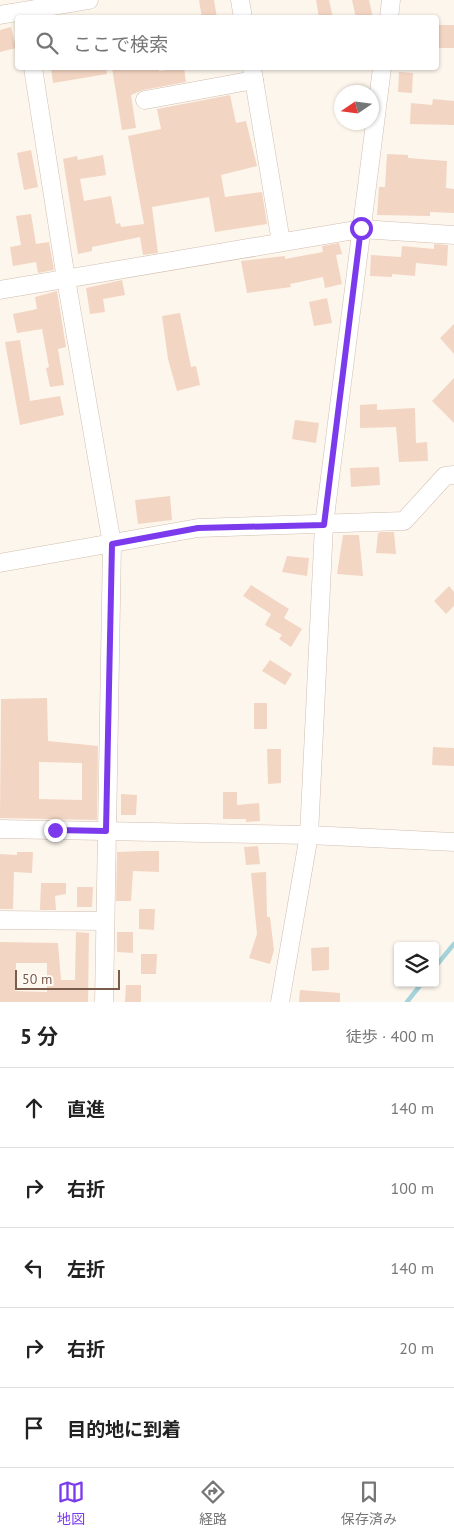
<!DOCTYPE html>
<html lang="ja">
<meta charset="utf-8">
<style>
:root{--surface:#fff;--page:#f6f6f6;--text:#222;--muted:#767676;--line:#e0e0e0;--accent:#7c3aed}
body{margin:0;font-family:"PT Sans","Noto Sans JP",sans-serif;background:var(--page);color:var(--text)}
.controls{position:absolute;right:15px;bottom:15px;display:grid;overflow:hidden;border-radius:5px;box-shadow:0 1px 4px #0004}
.controls button{width:45px;height:45px;display:grid;place-items:center;padding:0;border:0;border-bottom:1px solid var(--line);background:var(--surface);color:var(--text);font:25px sans-serif}
.compass{position:absolute;left:334px;top:85px;width:45px;height:45px;border-radius:50%;background:var(--surface);box-shadow:0 1px 4px #0004;rotate:257deg}
.scale{position:absolute;left:15px;bottom:12px;width:105px;box-sizing:border-box;padding-left:5px;border:2px solid #7a5c4d;border-top:0;font-size:14px;line-height:18px;white-space:nowrap;color:#7a5c4d;-webkit-text-stroke:4px #fffaf3;paint-order:stroke}
.stop{position:absolute;width:15px;height:15px;margin:-11px;border:4px solid #7c3aed;border-radius:50%;background:#fff}
.stop.end{background:#7c3aed;border-color:#fff;box-shadow:0 1px 5px #0008}
.list{margin:0;padding:0;list-style:none}
h2{display:flex;justify-content:space-between;align-items:center;height:65px;margin:0;padding:0 20px;font-size:21px}
h2 small{font-size:16px;font-weight:400;color:var(--muted)}
.list li{display:grid;grid-template-columns:32px 1fr auto;gap:15px;align-items:center;box-sizing:border-box;height:80px;padding:0 20px;border-top:1px solid var(--line)}
.list b{display:block;font-size:19px;white-space:nowrap}
.list em{font-size:16px;font-style:normal;color:var(--muted)}
.icon{flex:none;width:28px;height:28px;fill:none;stroke:currentColor;stroke-width:2;stroke-linecap:round;stroke-linejoin:round}
.map{position:relative;flex:none;width:454px;height:1002px;overflow:hidden}
.search{position:absolute;background:var(--surface);box-shadow:0 1px 4px #0004;left:15px;right:15px;top:15px;height:55px;display:flex;align-items:center;gap:12px;box-sizing:border-box;padding:0 18px;border-radius:5px;color:var(--muted);font-size:19px}
.sheet{height:465px;background:var(--surface)}
nav{display:flex;justify-content:space-around;align-items:center;box-sizing:border-box;height:70px;border-top:1px solid var(--line);background:var(--surface);font-size:14px;color:var(--muted)}
nav a{display:grid;justify-items:center;gap:2px}
nav .on{color:var(--accent)}
.map>svg:first-child{display:block}
</style>
<div class="map">
<svg width="454" height="1002" viewBox="0 0 454 1002">
<rect width="100%" height="100%" fill="#fdf6ec"/>
<g fill="none" stroke-linecap="round" stroke-linejoin="round">
<g stroke="#a5d3da" stroke-width="4.5">
<path d="M435,967L454,944"/>
<path d="M407,1002L422,983"/>
</g>
</g>
<g fill="#f3d5c3" fill-rule="evenodd">
<path d="M199,0H214L217,18H202Z"/>
<path d="M316,0H329L333,18H319Z"/>
<path d="M352,0H369L373,18H356Z"/>
<rect x="436" y="25" width="18" height="23"/>
<path d="M11,27L16,48L0,52V30Z"/>
<path d="M51,68H106L107,74L53,83Z"/>
<path d="M112,68H159V71L184,68L186,82L143,90L131,95L136,128L122,130Z"/>
<path d="M399,72L413,73L412,93L398,92Z"/>
<path d="M230,95L236,123L246,121L257,166L221,175L225,197L262,192L267,224L215,232L209,197L152,207L158,253L143,255L140,237L92,247V251L78,254L63,159L77,156L78,160L103,155L106,175L80,179L84,201L111,196L116,224L120,223L121,227L144,224L128,136L161,129L157,109Z"/>
<path d="M433,99L454,101V125L410,124L411,103L432,105Z"/>
<path d="M31,150L38,187L24,190L17,153Z"/>
<path d="M387,154L408,155V158L447,161L446,188L454,189V213L430,212V216L377,215L379,187H385Z"/>
<path d="M31,214L36,244L49,242L54,270L38,273L36,262L13,266L10,247L21,245L16,216Z"/>
<path d="M339,243L342,254L336,255L342,284L325,288L323,277L290,284L291,287L247,293L241,261L285,256V259L323,252L322,246Z"/>
<path d="M434,244L448,245L447,266L416,263L415,276L392,274V277L370,276L371,255L401,257L402,246L434,249Z"/>
<path d="M122,280L125,295L103,299L105,312L90,314L86,288Z"/>
<path d="M57,291L66,347L58,349L64,385L50,387L46,368L49,367L42,329L17,333L13,314L37,309L35,297Z"/>
<path d="M327,298L332,323L314,326L309,302Z"/>
<path d="M180,313L191,367L196,366L200,385L177,391L168,359L162,316Z"/>
<path d="M454,324V354L440,338Z"/>
<path d="M20,340L30,401L60,396L64,415L20,425L5,342Z"/>
<path d="M454,378V423L432,401Z"/>
<path d="M377,404V410L415,408L416,443L427,442L428,461L399,462L396,427L360,428V405Z"/>
<path d="M295,420L319,423L316,443L292,439Z"/>
<path d="M379,467L380,485L351,487L350,468Z"/>
<path d="M170,496L172,520L138,524L135,500Z"/>
<path d="M382,532H394L396,554L376,553L378,533Z"/>
<path d="M343,535H359L363,576L337,574Z"/>
<path d="M287,556L309,558L307,576L282,572Z"/>
<path d="M251,585L289,609L284,618L302,629L291,647L279,639L282,635L265,625L271,614L243,596Z"/>
<path d="M449,586L454,592V606L446,614L434,601Z"/>
<path d="M270,660L292,674L285,685L262,671Z"/>
<path d="M47,698L48,741L98,746L97,820L0,818L1,699ZM39,762L82,763V800L39,799Z"/>
<rect x="254" y="703" width="13" height="26"/>
<path d="M433,747L454,748V766L432,765Z"/>
<path d="M267,749H281V783L268,784Z"/>
<path d="M223,792H237V805L259,803L260,821L246,822V819H223Z"/>
<path d="M121,794L137,795L136,815H121Z"/>
<path d="M258,846L260,864L246,865L244,847Z"/>
<path d="M143,851H159V872L133,871L131,901H116L117,852Z"/>
<path d="M17,852H33L32,873L14,872L13,909H0V854L17,855Z"/>
<path d="M266,872L267,917H270L274,950L270,964L249,958L257,934L251,873Z"/>
<path d="M41,883H66V894L55,896L56,910H40Z"/>
<path d="M77,887H93L92,907H77Z"/>
<path d="M139,909H155L154,930L139,929Z"/>
<path d="M76,932L89,933L88,1002H0V942L58,943L61,980H75ZM16,963H47V992L15,991Z"/>
<path d="M117,932H133V953L117,952Z"/>
<path d="M329,947V970L312,971L311,948Z"/>
<path d="M141,954H157L156,974H141Z"/>
<path d="M126,985H141V1002H125Z"/>
<path d="M300,990L340,993V1002H299Z"/>
</g>
<g fill="none" stroke-linecap="round" stroke-linejoin="round">
<g stroke="#d1beb0" stroke-width="19">
<g id="minor">
<path d="M240,0L243,18"/>
<path d="M0,15L89,0"/>
<path d="M389,18L391,0"/>
<path d="M33,68L66,279L112,544L104,1002"/>
<path d="M252,68L281,242"/>
<path d="M145,100L254,80"/>
<path d="M0,290L361,229L454,235"/>
<path d="M0,563L198,528L404,521L445,476L454,475"/>
<path d="M0,829L309,835L454,842"/>
<path d="M0,920L105,921"/>
<path d="M280,1002L309,835L324,525L382,68"/>
</g>
</g>
<use href="#minor" stroke="#fff" stroke-width="18"/>
</g>
<g fill="none" stroke-linecap="round" stroke-linejoin="round">
<path stroke="#7c3aed" stroke-width="6" d="M55,830L106,831L112,544L198,528L324,525L361,228"/>
</g>
</svg>
<div class="controls">
<button><svg class="icon" aria-label="layers" viewBox="0 0 24 24"><path d="M12 4l9 5-9 5-9-5zM3 14l9 5 9-5"/></svg></button>
</div>
<svg class="compass" viewBox="-18 -18 36 36"><path d="M0-13l5 13h-10z" fill="#e53935"/><path d="M0 13l5-13h-10z" fill="#767676"/></svg>
<div class="scale">50 m</div>
<div class="stop" style="left:361px;top:228px"></div>
<div class="stop end" style="left:55px;top:830px"></div>
<div class="search"><svg class="icon" aria-label="search" viewBox="0 0 24 24"><circle cx="10" cy="10" r="6"/><path d="M15 15l6 6"/></svg>ここで検索</div>
</div>
<section class="sheet">
<h2>5 分<small>徒歩 · 400 m</small></h2>
<ul class="list">
<li><svg class="icon" aria-label="ahead" viewBox="0 0 24 24"><path d="M12 20V5M6 11l6-6 6 6"/></svg><div><b>直進</b></div><em>140 m</em></li>
<li><svg class="icon" aria-label="right" viewBox="0 0 24 24"><path d="M7 20v-9h11M14 6l5 5-5 5"/></svg><div><b>右折</b></div><em>100 m</em></li>
<li><svg class="icon" aria-label="left" viewBox="0 0 24 24"><path d="M17 20v-9H6M10 6l-5 5 5 5"/></svg><div><b>左折</b></div><em>140 m</em></li>
<li><svg class="icon" aria-label="right" viewBox="0 0 24 24"><path d="M7 20v-9h11M14 6l5 5-5 5"/></svg><div><b>右折</b></div><em>20 m</em></li>
<li><svg class="icon" aria-label="arrive" viewBox="0 0 24 24"><path d="M6 21V4h12l-3 4 3 4H6"/></svg><div><b>目的地に到着</b></div></li>
</ul>
</section>
<nav>
<a class="on"><svg class="icon" aria-label="map" viewBox="0 0 24 24"><path d="M3 6l6-2 6 2 6-2v14l-6 2-6-2-6 2zM9 4v14M15 6v14"/></svg>地図</a>
<a><svg class="icon" aria-label="directions" viewBox="0 0 24 24"><path d="M12 3l9 9-9 9-9-9zM9 14v-3h6M13 9l2 2-2 2"/></svg>経路</a>
<a><svg class="icon" aria-label="saved" viewBox="0 0 24 24"><path d="M7 4h10v16l-5-4-5 4z"/></svg>保存済み</a>
</nav>
